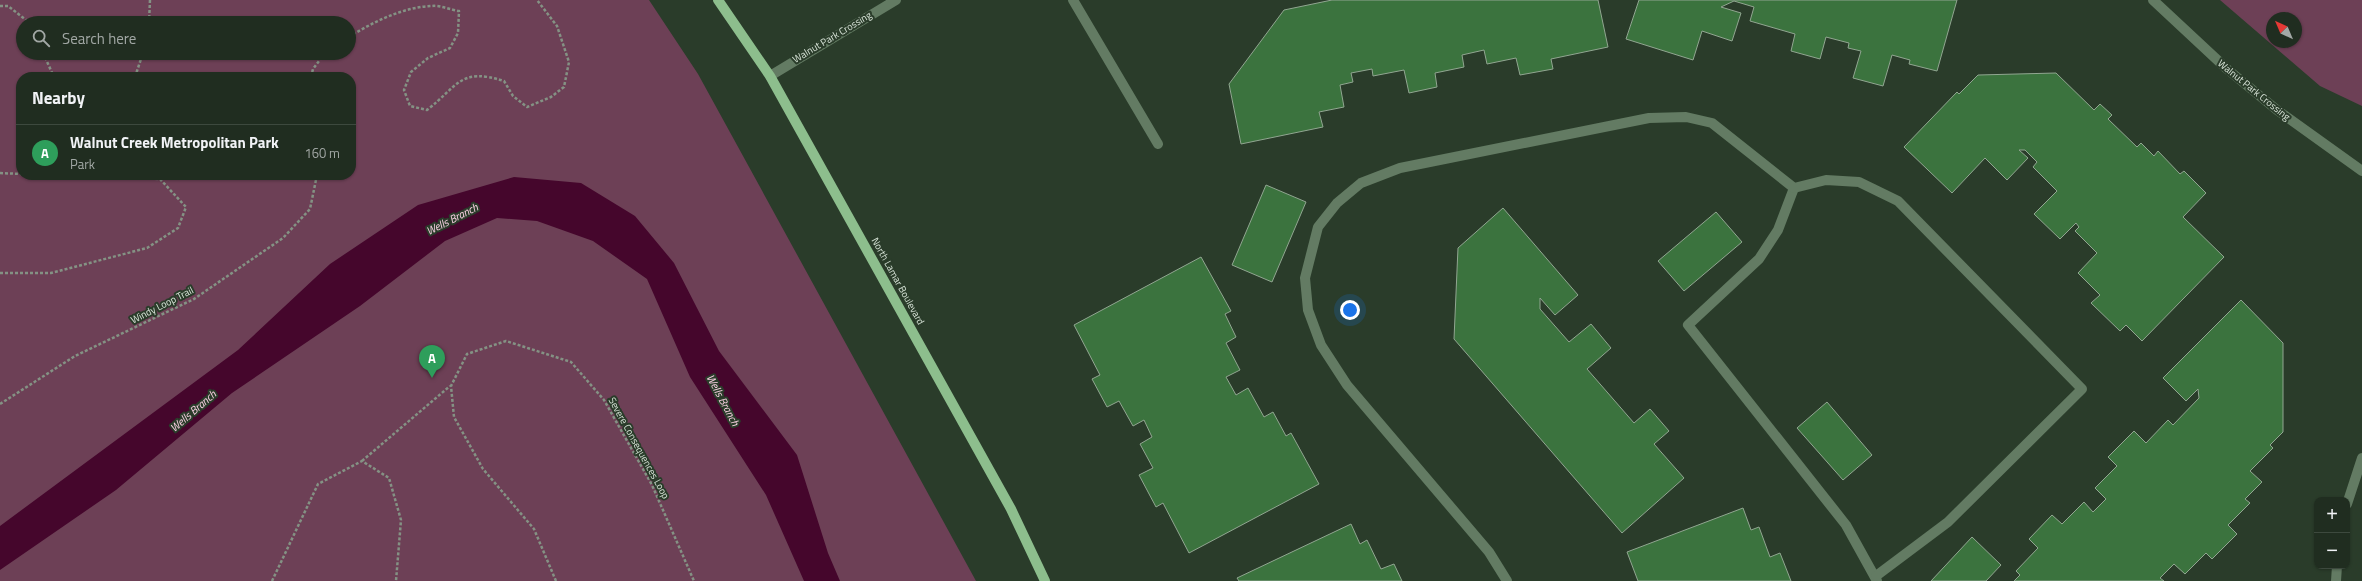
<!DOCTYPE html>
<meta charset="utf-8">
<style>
:root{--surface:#202d20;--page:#283529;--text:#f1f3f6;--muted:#a2a8a5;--line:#3d493e;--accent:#fb8fc4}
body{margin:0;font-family:"Titillium Web",sans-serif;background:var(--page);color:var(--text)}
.controls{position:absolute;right:12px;bottom:12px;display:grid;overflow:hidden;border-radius:8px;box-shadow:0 1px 3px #0004}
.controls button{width:36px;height:36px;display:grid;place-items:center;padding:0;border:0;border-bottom:1px solid var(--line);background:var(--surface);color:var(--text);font:20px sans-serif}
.compass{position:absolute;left:2266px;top:12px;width:36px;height:36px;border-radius:50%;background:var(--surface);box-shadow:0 1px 3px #0004;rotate:316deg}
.you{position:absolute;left:1350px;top:310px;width:14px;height:14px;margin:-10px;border:3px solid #fff;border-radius:50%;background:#1a73e8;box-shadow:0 0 0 6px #1a73e833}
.badge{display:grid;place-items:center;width:26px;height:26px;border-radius:50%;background:var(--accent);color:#fff;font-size:13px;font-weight:700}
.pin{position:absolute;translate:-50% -33px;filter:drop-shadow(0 1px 2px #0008)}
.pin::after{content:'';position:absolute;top:21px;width:14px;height:12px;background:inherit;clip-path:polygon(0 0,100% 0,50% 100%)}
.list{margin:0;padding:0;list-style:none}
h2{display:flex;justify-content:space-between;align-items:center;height:52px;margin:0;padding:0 16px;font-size:17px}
h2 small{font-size:13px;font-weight:400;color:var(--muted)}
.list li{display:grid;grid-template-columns:26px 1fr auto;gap:12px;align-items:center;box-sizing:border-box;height:56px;padding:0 16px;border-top:1px solid var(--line)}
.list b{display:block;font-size:15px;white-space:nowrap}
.list p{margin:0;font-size:13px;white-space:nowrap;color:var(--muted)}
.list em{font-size:13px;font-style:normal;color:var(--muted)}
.icon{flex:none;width:22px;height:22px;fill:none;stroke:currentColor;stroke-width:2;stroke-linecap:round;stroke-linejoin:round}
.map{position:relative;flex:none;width:2362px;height:581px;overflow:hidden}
.search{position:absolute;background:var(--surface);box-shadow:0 1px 3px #0004;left:16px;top:16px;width:340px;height:44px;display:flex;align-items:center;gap:10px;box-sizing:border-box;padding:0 14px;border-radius:22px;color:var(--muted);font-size:15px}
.panel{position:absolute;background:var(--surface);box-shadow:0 1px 3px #0004;left:16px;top:72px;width:340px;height:108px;border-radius:16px}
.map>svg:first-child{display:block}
</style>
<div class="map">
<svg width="2362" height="581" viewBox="0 0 2362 581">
<rect width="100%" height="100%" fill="#2a3c2a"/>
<g fill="#6d4056" fill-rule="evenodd">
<path d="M0,0H649L698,74L976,581H0ZM23,23H349V53H23ZM21,77H351V175H21Z"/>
<path d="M2220,0H2362V106L2320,86ZM2272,18H2296V42H2272Z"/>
</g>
<path fill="#45062c" d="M514,177L581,183L635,216L674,263L719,351L797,455L828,553L840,581H804L766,495L690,377L647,279L593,241L537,221L497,218L445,241L360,306L232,393L116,490L0,570V526L238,350L330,264L418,205Z"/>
<g fill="#3b733e" stroke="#91a691">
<path d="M1332,0H1598L1608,47L1551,59L1553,69L1520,75L1516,58L1487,64L1484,50L1462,55L1464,67L1435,73L1437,87L1409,93L1404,70L1373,76L1372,69L1351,73L1353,82L1340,85L1344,107L1319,112L1323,127L1241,144L1229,84L1284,10Z"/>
<path d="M1639,0H1957L1937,71L1909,64L1910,60L1892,55L1883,86L1853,78L1861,51L1848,48L1849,43L1826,37L1820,59L1791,51L1795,34L1750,21L1754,7L1734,1L1721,7L1741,13L1732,41L1702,31L1693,60L1626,39Z"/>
<path d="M2056,73L2094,110L2100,104L2112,115L2108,119L2137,147L2141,143L2154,156L2158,151L2180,174L2184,171L2206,193L2183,217L2224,257L2142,341L2126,325L2120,331L2091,303L2100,295L2078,273L2097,253L2075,231L2079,227L2076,223L2060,239L2034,214L2057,191L2033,167L2037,162L2025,150H2019L2028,158L2007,180L1985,158L1952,193L1904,147L1957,92L1959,94L1978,75Z"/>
<path d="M1266,185L1306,202L1272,282L1232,265Z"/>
<path d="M1503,208L1578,295L1555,315L1540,298V309L1569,342L1591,324L1611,348L1587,369L1634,423L1650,409L1669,431L1654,444L1684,478L1622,533L1454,339L1458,248Z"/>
<path d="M1716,212L1742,242L1684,291L1658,261Z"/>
<path d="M1201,257L1231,311L1225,314L1236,337L1226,343L1240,370L1226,377L1236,395L1248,388L1264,417L1273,412L1286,436L1291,433L1319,484L1189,553L1163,503L1156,507L1139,475L1153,468L1140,444L1152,437L1144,420L1133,426L1119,401L1107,407L1092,379L1100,375L1074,325Z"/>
<path d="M2241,300L2283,343V432L2270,445L2273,448L2250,471L2262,482L2245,499L2250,503L2228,525L2237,534L2212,559L2206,553L2185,574L2174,564L2160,578L2164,581H2014L2020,575L2016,571L2038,548L2029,539L2052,515L2062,524L2084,502L2093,512L2106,499L2095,488L2117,466L2108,457L2134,431L2146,443L2168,420L2173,425L2199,398L2198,389L2186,401L2163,378Z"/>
<path d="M1827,402L1872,455L1843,480L1797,428Z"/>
<path d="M1743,508L1751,530L1759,527L1770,557L1780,553L1791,581H1638L1627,552Z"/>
<path d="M1351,524L1360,544L1367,540L1381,569L1394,564L1402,581H1239L1237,578Z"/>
<path d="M1972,537L2001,565L1986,581H1931Z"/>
</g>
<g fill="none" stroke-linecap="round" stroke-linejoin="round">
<g stroke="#849284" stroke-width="2.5" stroke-dasharray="3 2" stroke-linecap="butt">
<path d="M0,6H8L30,23"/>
<path d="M149,23L150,0"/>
<path d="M349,37C373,22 403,7 432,6C440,5 451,10 459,11L458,33L450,48L428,58L411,72L404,90L410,106L427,110C458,86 460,67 504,81L513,96L527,107L551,97L564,87L569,62L557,26L537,0"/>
<path d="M43,53L54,77"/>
<path d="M135,77L143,53"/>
<path d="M311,77L313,69L325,53"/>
<path d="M0,173L21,174"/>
<path d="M0,273H51L147,248L178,228L186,207L160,179L51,175"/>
<path d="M0,404L75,356L194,299L283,238L310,209L317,175"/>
<path d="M362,461L450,386"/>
<path d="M272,581L318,484L362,461L389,478L401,520L396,581"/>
<path d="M556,581L534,529L483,469L454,417L451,386L467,354L506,341L571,362L604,400L652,485L694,581"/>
</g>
<g stroke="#637b63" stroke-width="10">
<path d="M1073,0L1158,144"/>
<path d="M2153,0L2227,69L2277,110L2362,171"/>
<path d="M770,76L896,0"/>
<path d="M1794,188L1778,230L1759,259L1688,325L1846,525L1877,581"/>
<path d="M2347,504L2362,458"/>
<path d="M1507,581L1489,552L1347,385L1321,345L1308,310L1305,278L1318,227L1337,203L1361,183L1400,168L1649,118L1686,117L1712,123L1794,188L1826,180L1859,182L1898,201L2082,389L1948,522L1876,576"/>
<path d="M2336,581L2337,566"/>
</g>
<path stroke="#8dbe8d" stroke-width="10" d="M718,0L770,76L1011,509L1045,581"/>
</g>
<g text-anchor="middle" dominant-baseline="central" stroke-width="4" stroke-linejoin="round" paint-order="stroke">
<g font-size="10" fill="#d9e5d9" stroke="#2a3c2a">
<text transform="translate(832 37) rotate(-31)">Walnut Park Crossing</text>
<text transform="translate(2254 90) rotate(39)">Walnut Park Crossing</text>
<text transform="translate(898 281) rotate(61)">North Lamar Boulevard</text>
<text transform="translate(162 305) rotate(-27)">Windy Loop Trail</text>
<text transform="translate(639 448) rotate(61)">Severe Consequences Loop</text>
</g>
<g font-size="11" font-style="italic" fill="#fdd3e6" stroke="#2a3c2a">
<text transform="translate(452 219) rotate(-27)">Wells Branch</text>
<text transform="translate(723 400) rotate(62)">Wells Branch</text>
<text transform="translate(193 411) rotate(-41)">Wells Branch</text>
</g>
</g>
</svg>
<div class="controls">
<button>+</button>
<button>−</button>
</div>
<svg class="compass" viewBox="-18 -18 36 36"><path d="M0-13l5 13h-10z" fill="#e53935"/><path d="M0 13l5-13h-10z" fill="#a2a8a5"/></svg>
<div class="you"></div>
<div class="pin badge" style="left:432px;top:378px;background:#2e9e5b">A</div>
<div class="search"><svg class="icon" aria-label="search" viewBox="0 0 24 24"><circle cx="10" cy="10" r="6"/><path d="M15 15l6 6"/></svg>Search here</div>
<section class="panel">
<h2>Nearby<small></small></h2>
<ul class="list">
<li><span class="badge" style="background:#2e9e5b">A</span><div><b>Walnut Creek Metropolitan Park</b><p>Park</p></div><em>160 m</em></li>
</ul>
</section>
</div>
